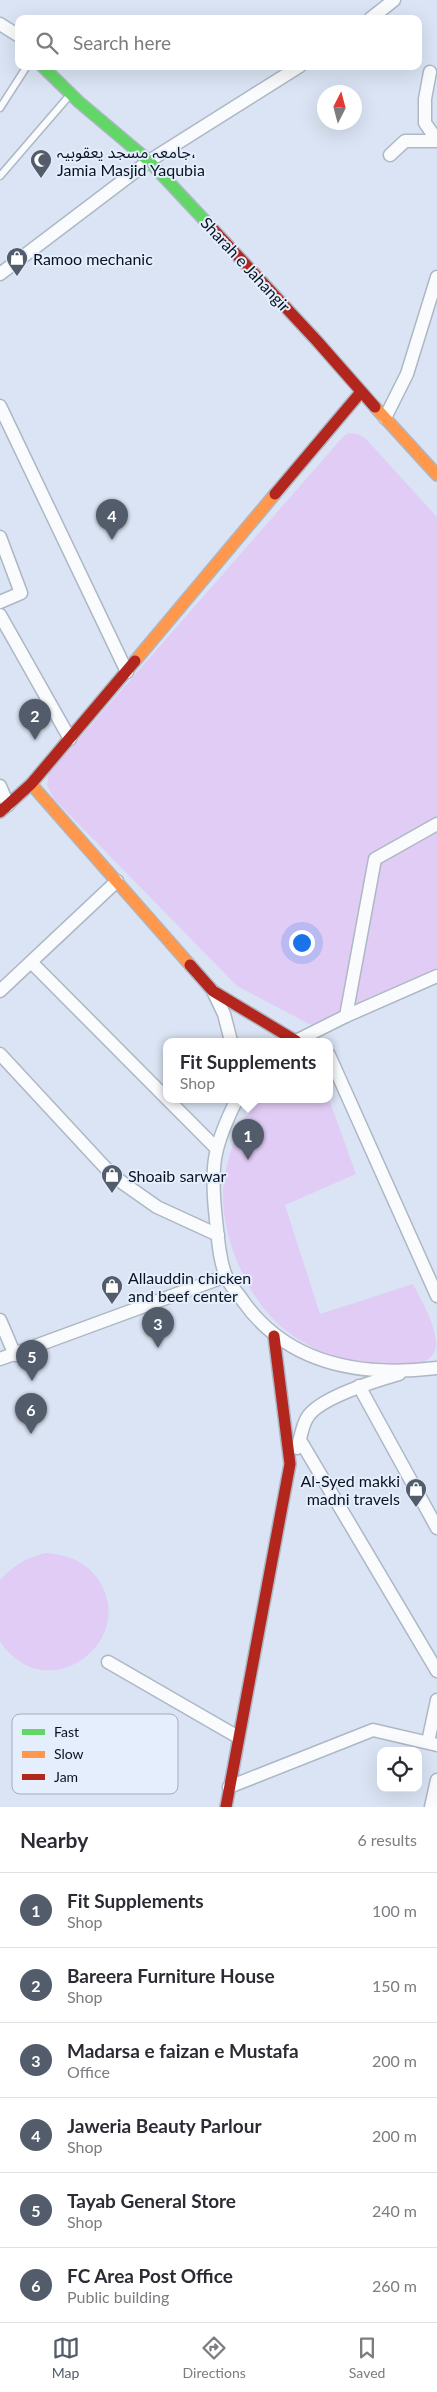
<!DOCTYPE html>
<meta charset="utf-8">
<style>
:root{--surface:#fff;--page:#f7f7f7;--text:#2b2b33;--muted:#7c7c81;--line:#e1e1e2;--accent:#535c6a}
body{margin:0;font-family:Lato,"Noto Sans Arabic",sans-serif;background:var(--page);color:var(--text)}
.controls{position:absolute;right:15px;bottom:15px;display:grid;overflow:hidden;border-radius:10px;box-shadow:0 5px 20px #0002}
.controls button{width:45px;height:45px;display:grid;place-items:center;padding:0;border:0;border-bottom:1px solid var(--line);background:var(--surface);color:var(--text);font:25px sans-serif}
.compass{position:absolute;left:317px;top:85px;width:45px;height:45px;border-radius:50%;background:var(--surface);box-shadow:0 5px 20px #0002;rotate:6deg}
.you{position:absolute;left:301px;top:942px;width:18px;height:18px;margin:-12px;border:4px solid #fff;border-radius:50%;background:#1a73e8;box-shadow:0 0 0 8px #1a73e833}
.badge{display:grid;place-items:center;width:32px;height:32px;border-radius:50%;background:var(--accent);color:#fff;font-size:16px;font-weight:700}
.pin{position:absolute;translate:-50% -41px;filter:drop-shadow(0 1px 2px #0008)}
.pin::after{content:'';position:absolute;top:26px;width:18px;height:15px;background:inherit;clip-path:polygon(0 0,100% 0,50% 100%)}
.popup{position:absolute;left:163px;top:1038px;width:170px;height:65px;box-sizing:border-box;display:grid;place-content:center;border-radius:10px;background:var(--surface);filter:drop-shadow(0 1px 4px #0005);font-size:16px;white-space:nowrap;color:var(--muted)}
.popup b{font-size:19px;color:var(--text)}
.popup::after{content:'';position:absolute;left:50%;top:100%;margin-left:-10px;border:10px solid transparent;border-top-color:var(--surface)}
.list{margin:0;padding:0;list-style:none}
h2{display:flex;justify-content:space-between;align-items:center;height:65px;margin:0;padding:0 20px;font-size:21px}
h2 small{font-size:16px;font-weight:400;color:var(--muted)}
.list li{display:grid;grid-template-columns:32px 1fr auto;gap:15px;align-items:center;box-sizing:border-box;height:75px;padding:0 20px;border-top:1px solid var(--line)}
.list b{display:block;font-size:19px;white-space:nowrap}
.list p{margin:0;font-size:16px;white-space:nowrap;color:var(--muted)}
.list em{font-size:16px;font-style:normal;color:var(--muted)}
.icon{flex:none;width:28px;height:28px;fill:none;stroke:currentColor;stroke-width:2;stroke-linecap:round;stroke-linejoin:round}
.map{position:relative;flex:none;width:437px;height:1807px;overflow:hidden}
.search{position:absolute;background:var(--surface);box-shadow:0 5px 20px #0002;left:15px;right:15px;top:15px;height:55px;display:flex;align-items:center;gap:12px;box-sizing:border-box;padding:0 18px;border-radius:10px;color:var(--muted);font-size:19px}
.sheet{height:515px;background:var(--surface)}
nav{display:flex;justify-content:space-around;align-items:center;box-sizing:border-box;height:70px;border-top:1px solid var(--line);background:var(--surface);font-size:14px;color:var(--muted)}
nav a{display:grid;justify-items:center;gap:2px}
nav .on{color:var(--accent)}
.map>svg:first-child{display:block}
</style>
<div class="map">
<svg width="437" height="1807" viewBox="0 0 437 1807">
<rect width="100%" height="100%" fill="#dae4f4"/>
<g fill="#e1ccf5">
<path d="M348,433L358,434L366,439L437,517V968L313,1026L237,986L54,799L47,785L49,773L342,438Z"/>
<path d="M258,1099H329L356,1174L285,1205L320,1314L413,1284C422,1302 437,1326 436,1347C427,1385 338,1360 315,1349C305,1343 292,1336 283,1328C247,1299 221,1236 223,1190C224,1172 231,1151 236,1134C241,1122 251,1110 258,1099Z"/>
<path d="M46,1553C70,1555 90,1563 102,1586C130,1639 62,1696 15,1658C10,1653 3,1648 0,1641C0,1631 0,1592 0,1580C14,1565 26,1558 46,1553Z"/>
</g>
<g fill="none" stroke-linecap="round" stroke-linejoin="round">
<g stroke="#aeb7c4" stroke-width="9">
<g id="lane">
<path d="M0,108L27,66"/>
<path d="M0,176L69,96"/>
</g>
</g>
<g stroke="#aeb7c4" stroke-width="15">
<g id="street">
<path d="M370,19L394,0"/>
<path d="M0,24L19,36"/>
<path d="M430,72L425,99V123L437,140"/>
<path d="M390,155L405,141H437"/>
<path d="M0,274L149,161L300,66"/>
<path d="M0,406L127,672"/>
<path d="M385,418L407,374L437,277"/>
<path d="M0,537L21,593L0,602"/>
<path d="M0,615L70,739"/>
<path d="M0,786L8,805"/>
<path d="M31,962L216,1148"/>
<path d="M0,991L117,881"/>
<path d="M213,991L224,1014L231,1041"/>
<path d="M346,1016L375,859L437,824"/>
<path d="M296,1041L346,1016L437,976"/>
<path d="M0,1054L113,1176L157,1207L218,1235"/>
<path d="M329,1055L437,1296"/>
<path d="M237,1099C213,1147 210,1166 216,1220C218,1237 219,1260 226,1276C229,1285 238,1293 243,1301C289,1366 363,1377 437,1368"/>
<path d="M0,1320L15,1355"/>
<path d="M0,1359L226,1276"/>
<path d="M359,1386L437,1528"/>
<path d="M300,1440L437,1671"/>
<path d="M297,1448C301,1438 302,1426 307,1418C318,1398 378,1380 399,1374"/>
<path d="M108,1662L238,1737"/>
<path d="M428,1742L437,1700"/>
<path d="M229,1787L373,1730L437,1745"/>
<path d="M431,1807L437,1780"/>
</g>
</g>
<g stroke="#aeb7c4" stroke-width="14">
<path id="fast" d="M42,66L79,102L149,161L209,225"/>
</g>
<g stroke="#aeb7c4" stroke-width="14">
<g id="slow">
<path d="M375,407L437,475"/>
<path d="M135,661L275,494"/>
<path d="M31,784L190,965"/>
</g>
</g>
<g stroke="#aeb7c4" stroke-width="14">
<g id="jam">
<path d="M209,225L317,341L375,407"/>
<path d="M275,494L361,392"/>
<path d="M0,812L31,784L135,661"/>
<path d="M190,965L213,991L296,1041"/>
<path d="M226,1807L290,1464L274,1336"/>
</g>
</g>
<use href="#lane" stroke="#f9fbfd" stroke-width="6"/>
<use href="#street" stroke="#f9fbfd" stroke-width="12"/>
<use href="#fast" stroke="#63d668" stroke-width="11"/>
<use href="#slow" stroke="#ff974d" stroke-width="11"/>
<use href="#jam" stroke="#b3261e" stroke-width="11"/>
</g>
<defs>
<g id="mosque-pin" transform="scale(1.125)"><path d="M0 17L-7.5 6A9.5 9.5 0 1 1 7.5 6Z" fill="#535c6a" stroke="#e5eefd"/><path d="M3.5-4.9A6 6 0 1 0 3.5 4.9A5 5 0 1 1 3.5-4.9Z" fill="#fff"/></g>
<g id="shop-pin" transform="scale(1.125)"><path d="M0 17L-7.5 6A9.5 9.5 0 1 1 7.5 6Z" fill="#535c6a" stroke="#e5eefd"/><path d="M-5-2.5h2.3a2.7 3.5 0 0 1 5.4 0H5L5.5 6h-11ZM-1.5-2.5h3a1.5 2.3 0 0 0-3 0Z" fill="#fff"/></g>
</defs>
<g fill-rule="evenodd">
<use href="#mosque-pin" x="41" y="160"/>
<use href="#shop-pin" x="17" y="258"/>
<use href="#shop-pin" x="112" y="1175"/>
<use href="#shop-pin" x="112" y="1286"/>
<use href="#shop-pin" x="416" y="1489"/>
</g>
<g text-anchor="middle" dominant-baseline="central" stroke-width="4" stroke-linejoin="round" paint-order="stroke">
<g font-size="16" fill="#0b1320" stroke="#e5eefd" text-anchor="start">
<text x="57" y="151">جامعہ مسجد یعقوبیہ،<tspan x="57" dy="18">Jamia Masjid Yaqubia</tspan></text>
<text x="33" y="258">Ramoo mechanic</text>
<text x="128" y="1175">Shoaib sarwar</text>
<text x="128" y="1277">Allauddin chicken<tspan x="128" dy="18">and beef center</tspan></text>
<text x="400" y="1480" text-anchor="end">Al-Syed makki<tspan x="400" dy="18">madni travels</tspan></text>
</g>
<g font-size="16" fill="#0b1320" stroke="#e5eefd">
<text transform="translate(246 264) rotate(47)">Sharah e Jahangir</text>
</g>
</g>
<rect x="12" y="1714" width="166" height="80" rx="8" fill="#e5eefd" stroke="#a4acbb" stroke-width="1"/>
<rect x="22" y="1729" width="23" height="6" fill="#63d668"/>
<rect x="22" y="1751" width="23" height="7" fill="#ff974d"/>
<rect x="22" y="1774" width="23" height="6" fill="#b3261e"/>
<g font-size="14" fill="#0b1320">
<text x="54" y="1737">Fast</text>
<text x="54" y="1759">Slow</text>
<text x="54" y="1782">Jam</text>
</g>
</svg>
<div class="controls">
<button><svg class="icon" aria-label="locate" viewBox="0 0 24 24"><circle cx="12" cy="12" r="6"/><path d="M12 2v4M12 18v4M2 12h4M18 12h4"/></svg></button>
</div>
<svg class="compass" viewBox="-18 -18 36 36"><path d="M0-13l5 13h-10z" fill="#e53935"/><path d="M0 13l5-13h-10z" fill="#7c7c81"/></svg>
<div class="you"></div>
<div class="pin badge" style="left:248px;top:1160px">1</div>
<div class="popup"><b>Fit Supplements</b>Shop</div>
<div class="pin badge" style="left:35px;top:740px">2</div>
<div class="pin badge" style="left:158px;top:1348px">3</div>
<div class="pin badge" style="left:112px;top:540px">4</div>
<div class="pin badge" style="left:32px;top:1381px">5</div>
<div class="pin badge" style="left:31px;top:1434px">6</div>
<div class="search"><svg class="icon" aria-label="search" viewBox="0 0 24 24"><circle cx="10" cy="10" r="6"/><path d="M15 15l6 6"/></svg>Search here</div>
</div>
<section class="sheet">
<h2>Nearby<small>6 results</small></h2>
<ul class="list">
<li><span class="badge">1</span><div><b>Fit Supplements</b><p>Shop</p></div><em>100 m</em></li>
<li><span class="badge">2</span><div><b>Bareera Furniture House</b><p>Shop</p></div><em>150 m</em></li>
<li><span class="badge">3</span><div><b>Madarsa e faizan e Mustafa</b><p>Office</p></div><em>200 m</em></li>
<li><span class="badge">4</span><div><b>Jaweria Beauty Parlour</b><p>Shop</p></div><em>200 m</em></li>
<li><span class="badge">5</span><div><b>Tayab General Store</b><p>Shop</p></div><em>240 m</em></li>
<li><span class="badge">6</span><div><b>FC Area Post Office</b><p>Public building</p></div><em>260 m</em></li>
</ul>
</section>
<nav>
<a class="on"><svg class="icon" aria-label="map" viewBox="0 0 24 24"><path d="M3 6l6-2 6 2 6-2v14l-6 2-6-2-6 2zM9 4v14M15 6v14"/></svg>Map</a>
<a><svg class="icon" aria-label="directions" viewBox="0 0 24 24"><path d="M12 3l9 9-9 9-9-9zM9 14v-3h6M13 9l2 2-2 2"/></svg>Directions</a>
<a><svg class="icon" aria-label="saved" viewBox="0 0 24 24"><path d="M7 4h10v16l-5-4-5 4z"/></svg>Saved</a>
</nav>
